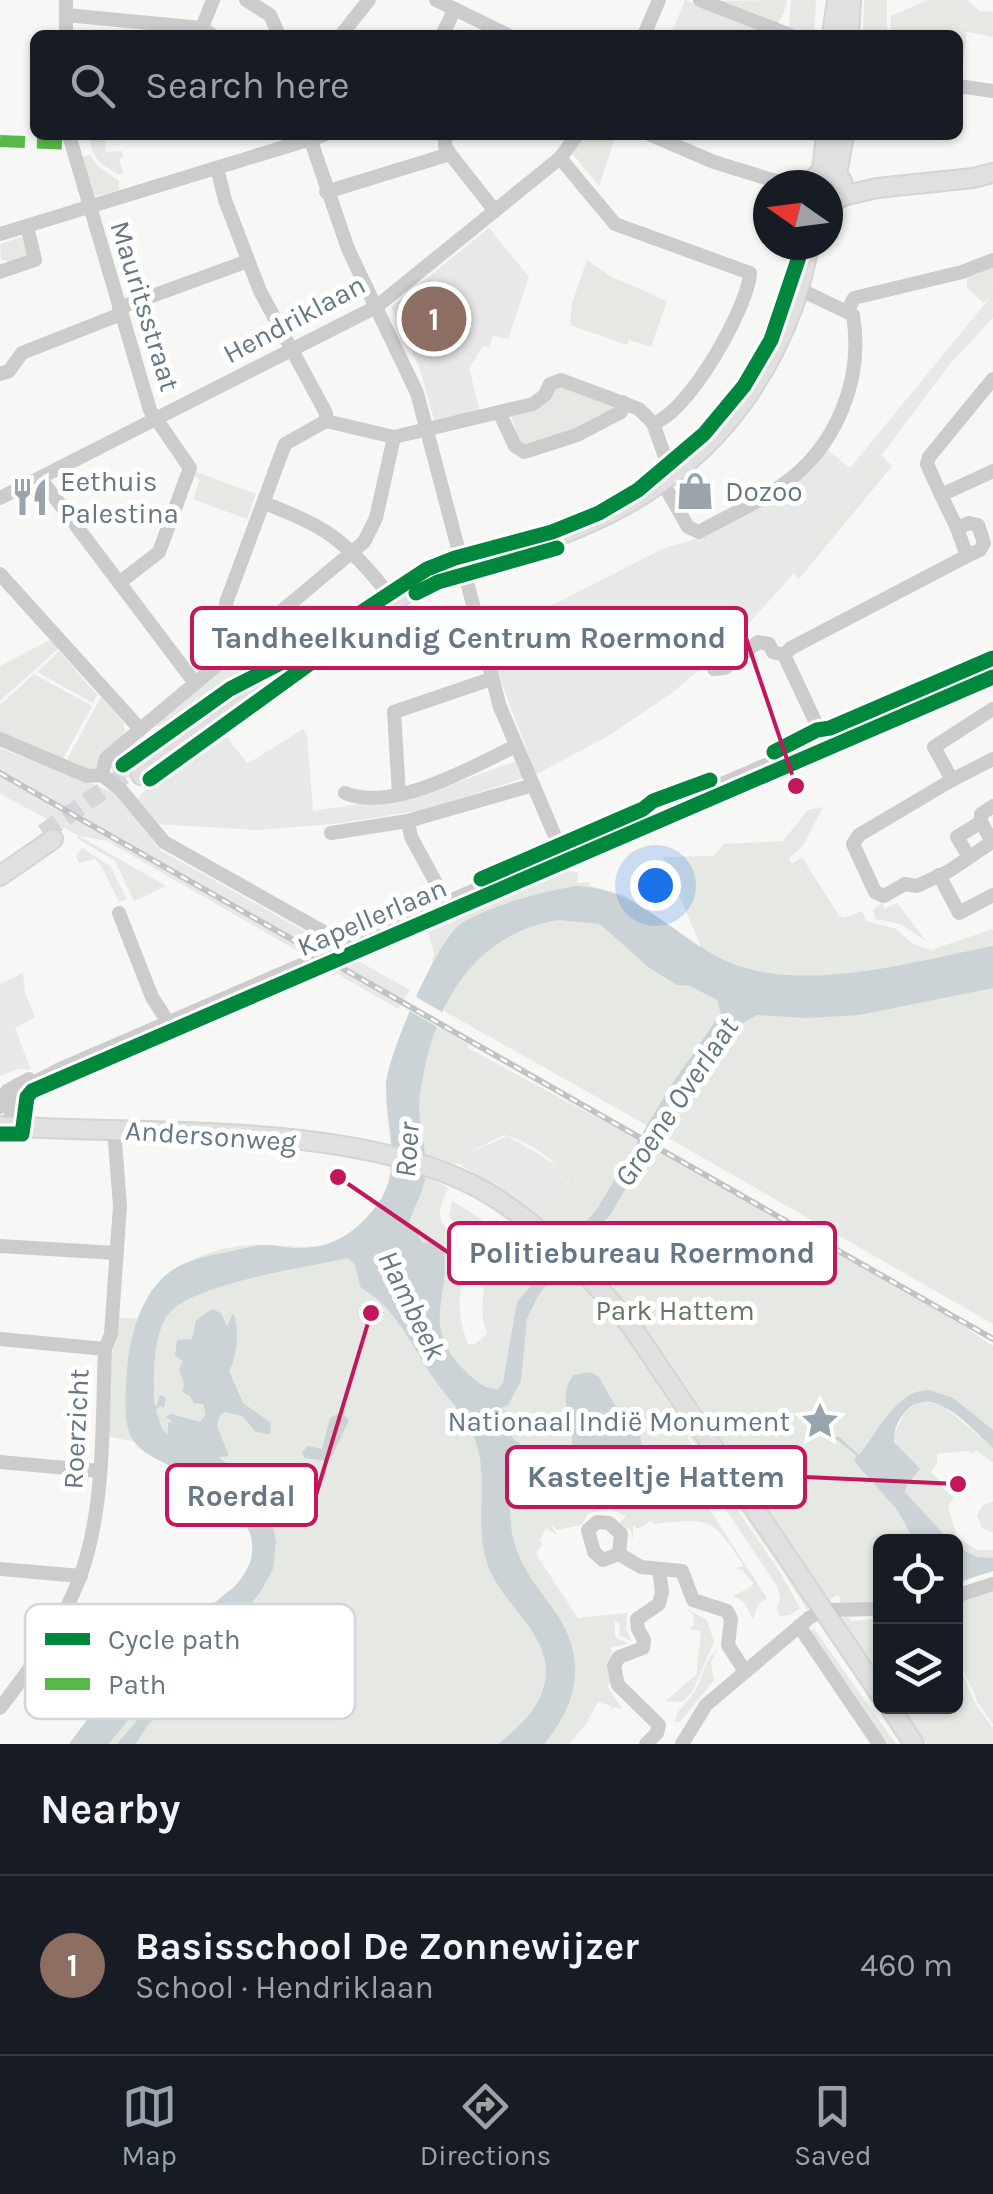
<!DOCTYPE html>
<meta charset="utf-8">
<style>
:root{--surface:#171b24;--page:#242831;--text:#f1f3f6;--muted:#9ea1a6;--line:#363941;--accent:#99a4ad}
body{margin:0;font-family:Karla,sans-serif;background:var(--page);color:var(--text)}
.controls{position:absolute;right:30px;bottom:30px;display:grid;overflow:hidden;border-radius:15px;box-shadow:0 2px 8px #0004}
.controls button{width:90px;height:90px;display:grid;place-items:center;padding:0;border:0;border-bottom:2px solid var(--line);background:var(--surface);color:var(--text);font:50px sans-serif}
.compass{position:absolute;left:753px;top:170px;width:90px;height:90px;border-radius:50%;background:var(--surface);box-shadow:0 2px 8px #0004;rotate:284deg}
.you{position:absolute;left:655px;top:885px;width:35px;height:35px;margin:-25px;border:8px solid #fff;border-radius:50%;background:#1a73e8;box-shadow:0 0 0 15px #1a73e833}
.badge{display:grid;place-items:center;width:65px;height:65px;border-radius:50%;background:var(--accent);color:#fff;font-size:32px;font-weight:700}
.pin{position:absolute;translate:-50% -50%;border:5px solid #fff;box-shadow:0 2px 10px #0006}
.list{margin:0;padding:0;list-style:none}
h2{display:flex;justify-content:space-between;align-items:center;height:130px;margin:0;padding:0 40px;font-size:42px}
h2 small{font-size:32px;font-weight:400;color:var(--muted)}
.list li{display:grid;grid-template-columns:65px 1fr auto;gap:30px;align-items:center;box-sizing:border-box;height:180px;padding:0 40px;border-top:2px solid var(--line)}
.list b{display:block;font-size:38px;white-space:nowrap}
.list p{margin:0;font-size:32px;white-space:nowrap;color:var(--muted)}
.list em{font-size:32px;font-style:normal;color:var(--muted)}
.icon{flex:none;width:55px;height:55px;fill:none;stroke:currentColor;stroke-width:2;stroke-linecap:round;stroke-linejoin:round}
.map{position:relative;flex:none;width:993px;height:1744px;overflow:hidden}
.search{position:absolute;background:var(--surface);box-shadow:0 2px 8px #0004;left:30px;right:30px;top:30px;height:110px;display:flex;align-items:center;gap:25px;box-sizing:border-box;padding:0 35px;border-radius:15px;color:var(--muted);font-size:38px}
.sheet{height:310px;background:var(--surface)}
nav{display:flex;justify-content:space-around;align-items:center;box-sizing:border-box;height:140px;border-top:2px solid var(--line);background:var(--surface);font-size:28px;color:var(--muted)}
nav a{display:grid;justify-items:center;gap:5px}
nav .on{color:var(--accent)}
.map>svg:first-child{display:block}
</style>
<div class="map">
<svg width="993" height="1744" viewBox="0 0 993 1744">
<rect width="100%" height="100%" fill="#f7f7f6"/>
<g fill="#e7e8e8">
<path d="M685,0L774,35H671Z"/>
<path d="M489,228L529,277L508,339L493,336L489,348L483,346L469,368L480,411L435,423L420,369L391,307Z"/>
<path d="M993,294V318L950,364L789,579L729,645L673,692L610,735L539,773L517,780L424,810L333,824L257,830L155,824L138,799L146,789L225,734L247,764L303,729L307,736L313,811L426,794L529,756L496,668L488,638L662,549L689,541L790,490L825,448L850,468Z"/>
<path d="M0,748L113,792L122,799L160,850L410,990L398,1009L107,841L79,836L0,794Z"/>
<path d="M23,973L25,993L35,1017L15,1028L31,1070L18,1069L0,1076V984Z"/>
<path d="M508,1136L558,1166L569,1178L564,1192L538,1219L505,1192L459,1164L465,1154Z"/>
</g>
<g fill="#e5e8e3" fill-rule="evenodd">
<path d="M787,0L784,13L777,24L720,1Z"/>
<path d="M791,0H816L814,31L803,34L789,28Z"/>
<path d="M864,0H887V35H863Z"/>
<path d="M928,0H968L979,11L993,12V37L967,32L961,80L958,79V35H890L891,16Z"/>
<path d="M90,135H104L106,152L122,151L123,157L119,159L123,174H118C100,163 89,157 90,135Z"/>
<path d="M585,135H616L599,186L572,153Z"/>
<path d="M90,155L98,166L119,181V190L92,197L81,157Z"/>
<path d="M22,237L27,255L25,258L9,262L1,259L0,244Z"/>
<path d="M587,260L612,277L667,301L651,347L629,340L627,345L570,325L572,303Z"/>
<path d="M993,266V294L983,303L967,287V276L976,275Z"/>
<path d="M556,385L615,407L614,411L573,430L520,446L511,415Z"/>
<path d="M881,455L892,466L798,580L794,572Z"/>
<path d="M196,472L256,494L247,519L193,499L200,480L195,477Z"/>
<path d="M373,592L376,597L292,651L226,685L161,731L155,723L280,620L297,642Z"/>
<path d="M50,640L58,649L0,701V666Z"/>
<path d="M59,651L97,695L93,703L37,672Z"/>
<path d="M34,674L92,706L61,762L0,735V705Z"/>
<path d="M101,697L123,722L125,731L100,765L90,772L65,763Z"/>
<path d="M225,734L230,741L182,775L177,767Z"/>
<path d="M134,742L137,746L117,761L157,783L174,769L179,777L162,787L144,778H116L110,766Z"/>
<path d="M236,749L247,764L232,766V775L210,766Z"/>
<path d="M823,807L803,846L789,858L792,864L802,857L839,916L845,918L862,911L866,921L896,929L913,944L931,950L993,929V1324L663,1135L653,1149L960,1324L993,1346V1430C905,1361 916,1391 854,1461L898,1511L914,1541L880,1542V1605H839L841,1598L837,1595L830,1600L708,1420L830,1605L809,1603L807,1610L783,1571L689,1436L688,1438L780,1572L800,1608L790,1615L780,1616L776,1609L780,1600L778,1588L702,1474L707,1470L702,1464L695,1487L767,1598L758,1605L753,1619L744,1602L733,1596L751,1587L753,1583L742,1570L735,1568L744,1566C713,1519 711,1517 655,1524L651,1521L638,1529L633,1525V1540L630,1528L623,1531L618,1525L626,1516L610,1509L589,1513L581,1525L557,1530L550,1524L557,1535L546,1528L540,1540L542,1545L536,1554L578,1618L627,1613L626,1629L632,1641L619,1636L620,1624L615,1621V1637L629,1644L611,1647L614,1681L607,1685L622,1709L614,1707L611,1711L612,1706L598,1702L586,1724L569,1744H109L140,1705L74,1744C102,1707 129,1671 165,1640C189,1619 223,1604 243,1578C287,1519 182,1472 143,1451L135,1442L106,1436L109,1361L114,1347L116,1317L138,1319C159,1273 200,1247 252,1245C299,1243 327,1260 365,1219C371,1212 379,1204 383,1195C403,1155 377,1111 390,1075C396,1058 435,962 434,954C433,945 428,934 425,925L438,919L443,922L450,915L559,868L578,873L577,883L589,882L590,886L626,896L701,947L663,857L713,856L724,844L783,841L808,810ZM448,995L444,1011L648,1126L640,1141L468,1048V1044L437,1026ZM504,1135C526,1140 559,1161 569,1181L564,1192L538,1219L554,1258L517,1226L520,1243L546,1266L543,1268L511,1238L452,1201L449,1217L460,1227L464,1224C506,1257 471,1291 487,1334L475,1344H468C462,1329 458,1312 460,1295C462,1276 468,1264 460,1246L463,1243C438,1222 434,1219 448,1188L425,1176L439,1162L459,1164L465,1154Z"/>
<path d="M79,836L166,886L134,901L115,861L77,838Z"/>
<path d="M82,848L110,866L127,899L119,902L102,867L95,859L79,863L76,856Z"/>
<path d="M882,903L885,909L897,903L926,941L900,924L875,919L873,910Z"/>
<path d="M920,1401L942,1405L993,1448V1463L976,1450L972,1454L968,1451L937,1454V1463L931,1472L942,1483L941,1487L954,1498L948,1506L957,1537L977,1550H993V1558H977L956,1546V1542L950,1541L905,1492V1487L919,1469L900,1451L893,1437L905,1412Z"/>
<path d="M993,1501V1533L982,1528L977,1516L982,1506Z"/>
<path d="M993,1591V1724L978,1703L956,1653V1602Z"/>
<path d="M685,1608L707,1620L714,1642L692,1692L682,1702L666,1701L697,1674C696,1661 701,1646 701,1631L689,1629L694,1625L693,1615Z"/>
<path d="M845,1614L852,1621L880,1618V1675L842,1618Z"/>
<path d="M814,1629L896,1744H883L809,1633Z"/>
<path d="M718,1649L711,1662L714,1680L680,1722H675C677,1708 686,1705 693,1694C703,1679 704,1659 718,1649Z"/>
<path d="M956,1659L976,1705L993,1728V1744H927L902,1707L956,1706Z"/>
</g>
<g fill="#ccd3d6" fill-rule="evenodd">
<path d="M576,886C638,888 673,936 726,961C801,995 915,961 993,946V988L859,1015L806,1018L757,1015L730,1031L695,1072L610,1215L567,1264L552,1277L537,1298L527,1319L521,1381L508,1405L498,1409L505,1412L513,1439L520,1443C513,1475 506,1513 514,1542C522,1571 542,1592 558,1616C587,1661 577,1705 544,1744H498C521,1726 546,1703 546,1671C546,1633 506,1605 491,1573C473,1533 487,1493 479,1453C473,1422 449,1401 432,1376C411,1345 396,1307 361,1288L355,1265L348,1258C309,1267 187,1284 167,1316C152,1340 154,1373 154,1400L156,1407L160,1395L166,1398L164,1408L160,1406L156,1410L162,1429L168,1435V1423L172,1421L166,1417L171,1414L200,1422L206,1414L203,1404L194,1403L190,1396L182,1392L184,1384L179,1370L183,1361L175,1356L177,1340L192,1339L196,1320L212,1309L221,1313L227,1326L233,1313C240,1328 237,1358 229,1371L243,1403L271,1423L270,1434L256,1432L242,1416L225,1412L220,1415L217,1426L229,1456L219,1457L257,1492L269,1507L276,1542L273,1569L261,1591L234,1625L145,1699L109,1744H69L113,1685L235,1586C283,1533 221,1493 176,1469C161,1461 142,1454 133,1440C122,1423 126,1391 127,1372C129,1338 141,1292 171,1271C186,1260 210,1255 228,1252C240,1250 254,1245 265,1245C275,1245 285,1248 295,1248C331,1250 357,1232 378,1204C404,1168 386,1125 386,1086C386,1058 438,937 462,923C492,905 541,892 576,886ZM557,920L600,924L648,967L677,985L690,986L717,1000L721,1013L670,1087L597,1209L517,1302L503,1383L498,1389C483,1389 476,1381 465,1371C418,1323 453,1296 443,1246L438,1243H423L409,1222C414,1207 422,1195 425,1179C429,1151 416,1121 420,1094C432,1011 467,937 557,920Z"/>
<path d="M590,1372L599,1377L614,1404L639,1425L643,1457L670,1470L674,1486C637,1510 647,1491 611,1483L571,1501L555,1483L557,1463C595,1445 548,1403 574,1375Z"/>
<path d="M929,1390L953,1398L993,1430V1448C971,1429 933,1381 905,1412C897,1421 894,1430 894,1442L920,1469L906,1486L905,1492L950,1541H914L898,1511L854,1461L857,1456L835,1438L838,1436L859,1455C878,1432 896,1390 929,1390Z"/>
<path d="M341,1412L349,1420L332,1456L327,1461L304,1458L302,1452L308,1446L322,1449L330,1418Z"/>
<path d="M956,1546L977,1557L993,1558V1571L956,1583Z"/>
<path d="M169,1688L173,1695C168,1710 160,1712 150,1723C144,1729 141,1737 135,1744H117L136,1722V1716L158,1705Z"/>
</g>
<path fill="#f7f7f6" d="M413,995L447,1015L441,1029L406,1009Z"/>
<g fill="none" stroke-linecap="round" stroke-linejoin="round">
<path stroke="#d3d7da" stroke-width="18" stroke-dasharray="18 9" stroke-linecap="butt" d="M43,833L132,770"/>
<g stroke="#d3d4d4" stroke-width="22">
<g id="major">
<path d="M832,35L837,0"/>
<path d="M849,35L851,0"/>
<path d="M822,171L826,135"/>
<path d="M837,174L844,135"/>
<path d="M810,185C820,161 848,171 843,196L828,205"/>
<path d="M843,196L877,188L973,178L993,173"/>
<path d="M141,775L427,579C444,555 487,559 512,551C647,512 745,440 794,304C801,285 804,265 810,245"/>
<path d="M0,876L53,839"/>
<path d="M0,1126C144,1136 340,1120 471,1184C531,1214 593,1278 634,1330L880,1694"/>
<path d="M889,1706L914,1744"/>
</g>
</g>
<g stroke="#cccccd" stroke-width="14">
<path d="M246,0L270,15L279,35"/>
<path d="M436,0L508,35"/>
<path d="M700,0L790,35"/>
<path d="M66,15L202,28"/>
<path d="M66,35V0"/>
<path d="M212,35L202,28L213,0"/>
<path d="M341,35L369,0"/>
<path d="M442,35L455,9"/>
<path d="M644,35L659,0"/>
<path d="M958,86L993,91"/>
<path d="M69,135L150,410L190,468L159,552L119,583"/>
<path d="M309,135L348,249L417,393L500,707L563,855"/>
<path d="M445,135V146L450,154L495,211"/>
<path d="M651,135L714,162L789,185"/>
<path d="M560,158L615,224L750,273C748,308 687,415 653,423"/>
<path d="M217,168L225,200L260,291L326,413V421L394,437L533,404L545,395L550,384L561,380L639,409L653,423L664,454"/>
<path d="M326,192L450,154"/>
<path d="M0,234L324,135"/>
<path d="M0,272L35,260L27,226"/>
<path d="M119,308L248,261"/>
<path d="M848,310L854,298L962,272L993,260"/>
<path d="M0,374L9,371L22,353L121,314"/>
<path d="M993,379L929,457L927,464L941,495L993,471"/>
<path d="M499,412L515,446L524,452L577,435L621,412L623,402"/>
<path d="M40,478L195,683"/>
<path d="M663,483L688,527L699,532C726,517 756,504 781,486C836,448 864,380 853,315L799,289"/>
<path d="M941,495L957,528"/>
<path d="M0,498L376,307L560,158L577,135"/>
<path d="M264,503C322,525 342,537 382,586"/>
<path d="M969,523L978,525L984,543L980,550L967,556L957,528Z"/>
<path d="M0,574L140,729"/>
<path d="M248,638L227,612L226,603L285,444L326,421"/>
<path d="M784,655L791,648L967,556"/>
<path d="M714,669L725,668L758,642L769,644L773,652L784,655L824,740"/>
<path d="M0,739L87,776L102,775"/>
<path d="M102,775L106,758L364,542L376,518L394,437"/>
<path d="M102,775L121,790L164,842L338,940L342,947"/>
<path d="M952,780L934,747L993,709"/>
<path d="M345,793C394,813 471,767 516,746"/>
<path d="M399,794L394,712L491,679"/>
<path d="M408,821L411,837L447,903"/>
<path d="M981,822L990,838L989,844L949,871L917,886L905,884L884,896L875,892L853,844L859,835L952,780L993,759"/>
<path d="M331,833L408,821L533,785"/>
<path d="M969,857L957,837L981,822V814L993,806"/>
<path d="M939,875L959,913L993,895"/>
<path d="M119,913L152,997L168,1022"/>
<path d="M0,1107L7,1091L29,1079"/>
<path d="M3,1123L4,1126C12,1117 11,1113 15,1102C21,1086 44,1078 58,1070L503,878L535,869L585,843L993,667"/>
<path d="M0,1246L116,1253"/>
<path d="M0,1339L105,1349"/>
<path d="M0,1462L99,1471"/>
<path d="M597,1522L609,1523L621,1534L619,1554L603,1560L594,1552L588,1530Z"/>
<path d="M619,1554L641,1567L682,1571L693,1600L727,1611L731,1619L728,1645L744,1670"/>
<path d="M0,1569L81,1576"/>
<path d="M956,1596L993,1584"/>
<path d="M799,1626L879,1744"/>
<path d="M0,1708C35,1663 72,1611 87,1555C105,1489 102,1417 105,1349L111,1334L120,1206L114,1129"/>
<path d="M646,1744L657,1733L659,1725L618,1685L614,1666L619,1657L643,1648L644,1640L638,1629L637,1619L659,1604L662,1592L659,1570"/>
<path d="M682,1744L706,1705L809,1618L823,1610L880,1609"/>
</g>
<use href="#major" stroke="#e0e0e1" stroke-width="18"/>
<g stroke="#c1c2c4" stroke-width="6">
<path id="rail" d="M0,773L993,1339"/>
</g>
<use href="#rail" stroke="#fff" stroke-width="2.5" stroke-dasharray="8" stroke-linecap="butt"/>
<path stroke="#58b947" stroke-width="12" stroke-dasharray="25 12" stroke-linecap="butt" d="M0,141L72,144"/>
<g stroke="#fff" stroke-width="21">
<g id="cycleway">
<path d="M416,593L438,582L557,548"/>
<path d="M774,752L817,730L830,728L993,658"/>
<path d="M123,765L230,689L298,654L427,569L455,558L552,532L599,513L638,490L704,434L744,386L771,340L803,245"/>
<path d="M150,779L312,662"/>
<path d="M481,879L643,809L653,801L710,780"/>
<path d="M0,1134H22L27,1097L32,1091L993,677"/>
</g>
</g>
<use href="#cycleway" stroke="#00873e" stroke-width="15"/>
</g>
<defs>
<g id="shop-bare" transform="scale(3)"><path d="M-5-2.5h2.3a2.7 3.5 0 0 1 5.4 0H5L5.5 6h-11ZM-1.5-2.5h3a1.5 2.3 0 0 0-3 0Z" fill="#99a4ad" stroke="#fff" stroke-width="2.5" paint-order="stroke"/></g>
<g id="restaurant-bare" transform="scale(3)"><path d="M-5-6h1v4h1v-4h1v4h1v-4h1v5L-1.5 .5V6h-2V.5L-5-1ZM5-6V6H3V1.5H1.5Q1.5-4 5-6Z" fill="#99a4ad" stroke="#fff" stroke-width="2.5" paint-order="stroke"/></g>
<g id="sight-bare" transform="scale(3)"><path d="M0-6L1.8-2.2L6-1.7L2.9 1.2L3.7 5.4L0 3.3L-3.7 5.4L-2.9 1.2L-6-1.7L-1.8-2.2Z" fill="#99a4ad" stroke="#fff" stroke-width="2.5" paint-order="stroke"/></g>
</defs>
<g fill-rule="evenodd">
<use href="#shop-bare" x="695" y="491"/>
<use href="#restaurant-bare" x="30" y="497"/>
<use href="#sight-bare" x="820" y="1421"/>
</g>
<g text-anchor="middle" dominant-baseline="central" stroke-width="10" stroke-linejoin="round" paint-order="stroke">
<g font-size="28" fill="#677786" stroke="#fff">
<text transform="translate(145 306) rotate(73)">Mauritsstraat</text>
<text transform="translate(294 319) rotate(-28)">Hendriklaan</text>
<text transform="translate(372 917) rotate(-23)">Kapellerlaan</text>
<text transform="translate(211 1136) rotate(4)">Andersonweg</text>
<text transform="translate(76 1429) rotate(-87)">Roerzicht</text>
</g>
<g font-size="28" fill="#677786" stroke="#fff" text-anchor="start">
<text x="60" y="481">Eethuis<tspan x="60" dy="32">Palestina</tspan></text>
<text x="725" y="491">Dozoo</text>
<text x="790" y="1421" text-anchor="end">Nationaal Indië Monument</text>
</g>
<g font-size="28" fill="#657862" stroke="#fff">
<text x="675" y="1310">Park Hattem</text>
</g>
<g font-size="30" font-style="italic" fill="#637881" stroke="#fff">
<text transform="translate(676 1102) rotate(-56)">Groene Overlaat</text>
<text transform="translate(407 1150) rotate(-86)">Roer</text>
<text transform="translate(412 1305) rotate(64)">Hambeek</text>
</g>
</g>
<rect x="25" y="1604" width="330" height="115" rx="15" fill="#fff" stroke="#d1d6db" stroke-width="2.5"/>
<rect x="45" y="1633" width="45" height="12" fill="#00873e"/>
<rect x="45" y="1678" width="45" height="12" fill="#58b947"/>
<g font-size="28" fill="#677786">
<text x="108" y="1649">Cycle path</text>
<text x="108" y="1694">Path</text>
</g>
<path fill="none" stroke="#c2185b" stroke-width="4" d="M796 786L746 638M338 1177L449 1253M958 1484L805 1477M371 1313L316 1495"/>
<g fill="#c2185b" stroke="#fff" stroke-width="4">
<circle cx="796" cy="786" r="10"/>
<circle cx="338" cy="1177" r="10"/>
<circle cx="958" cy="1484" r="10"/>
<circle cx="371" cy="1313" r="10"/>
</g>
<g fill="#fff" stroke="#c2185b" stroke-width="4">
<rect x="192" y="608" width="554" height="60" rx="10"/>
<rect x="449" y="1223" width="386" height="60" rx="10"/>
<rect x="507" y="1447" width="298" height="60" rx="10"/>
<rect x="167" y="1465" width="149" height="60" rx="10"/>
</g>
<g font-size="30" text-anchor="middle" font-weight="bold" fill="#677786">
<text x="469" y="648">Tandheelkundig Centrum Roermond</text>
<text x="642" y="1263">Politiebureau Roermond</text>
<text x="656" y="1487">Kasteeltje Hattem</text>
<text x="241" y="1506">Roerdal</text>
</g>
</svg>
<div class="controls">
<button><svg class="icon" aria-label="locate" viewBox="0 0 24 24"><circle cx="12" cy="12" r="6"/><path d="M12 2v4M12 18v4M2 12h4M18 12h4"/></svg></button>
<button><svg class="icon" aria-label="layers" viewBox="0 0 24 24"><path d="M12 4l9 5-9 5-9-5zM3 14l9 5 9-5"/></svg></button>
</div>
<svg class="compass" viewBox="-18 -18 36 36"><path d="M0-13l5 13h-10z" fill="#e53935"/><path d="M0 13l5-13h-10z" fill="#9ea1a6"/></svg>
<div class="you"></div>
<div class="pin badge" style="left:434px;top:319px;background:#8d6e63">1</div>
<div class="search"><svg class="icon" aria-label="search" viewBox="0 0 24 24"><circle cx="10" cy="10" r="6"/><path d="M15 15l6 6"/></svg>Search here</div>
</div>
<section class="sheet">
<h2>Nearby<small></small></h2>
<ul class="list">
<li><span class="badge" style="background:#8d6e63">1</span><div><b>Basisschool De Zonnewijzer</b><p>School · Hendriklaan</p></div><em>460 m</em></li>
</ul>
</section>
<nav>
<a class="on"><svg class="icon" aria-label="map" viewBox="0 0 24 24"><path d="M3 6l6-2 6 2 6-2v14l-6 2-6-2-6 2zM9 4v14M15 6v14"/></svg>Map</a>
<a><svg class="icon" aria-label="directions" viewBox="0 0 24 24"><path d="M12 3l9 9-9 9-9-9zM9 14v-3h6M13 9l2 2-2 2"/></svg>Directions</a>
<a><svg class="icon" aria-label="saved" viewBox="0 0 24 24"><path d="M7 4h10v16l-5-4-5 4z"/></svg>Saved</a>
</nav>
